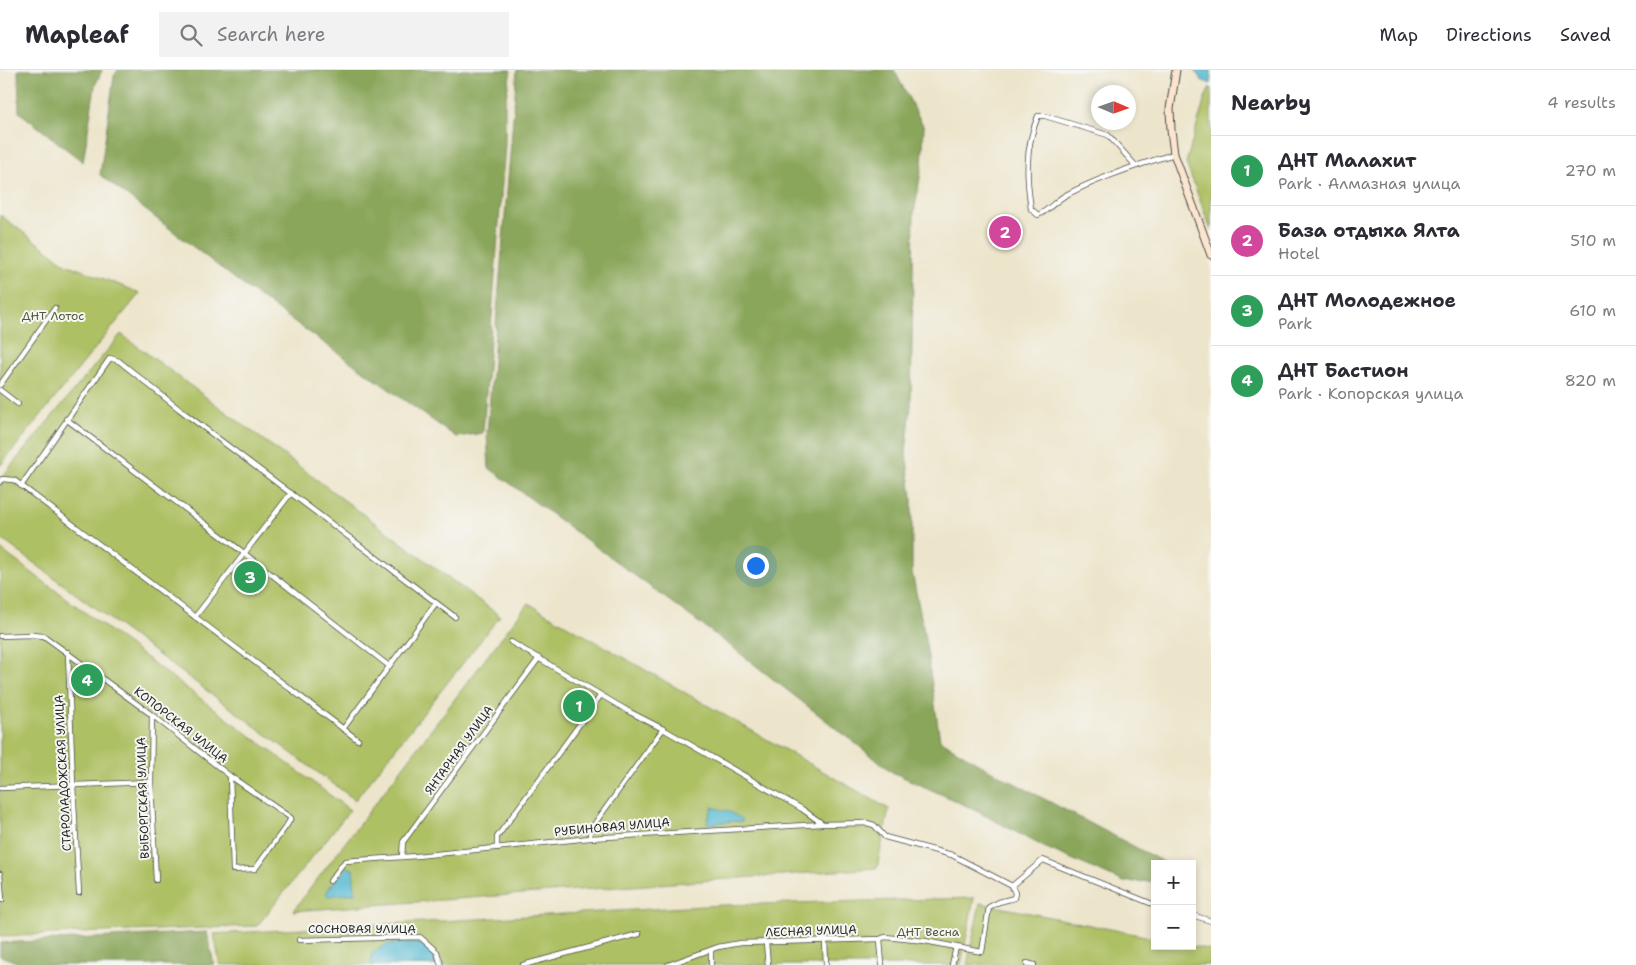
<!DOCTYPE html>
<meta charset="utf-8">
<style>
:root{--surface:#fff;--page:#f2f2f3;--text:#2b2b33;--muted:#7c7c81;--line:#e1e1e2;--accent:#db2777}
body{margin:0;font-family:"Shantell Sans",sans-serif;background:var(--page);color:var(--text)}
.controls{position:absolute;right:15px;bottom:15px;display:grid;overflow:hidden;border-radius:0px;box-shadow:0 2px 8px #0003}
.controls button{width:45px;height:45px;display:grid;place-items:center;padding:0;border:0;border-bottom:1px solid var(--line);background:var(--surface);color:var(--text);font:25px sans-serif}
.compass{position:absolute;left:1091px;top:15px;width:45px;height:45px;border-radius:50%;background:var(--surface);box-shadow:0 2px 8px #0003;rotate:92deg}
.you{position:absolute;left:755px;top:495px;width:18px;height:18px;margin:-12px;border:4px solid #fff;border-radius:50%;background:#1a73e8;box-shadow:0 0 0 8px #1a73e833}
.badge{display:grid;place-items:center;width:32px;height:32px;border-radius:50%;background:var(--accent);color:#fff;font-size:16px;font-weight:700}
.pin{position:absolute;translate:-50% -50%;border:2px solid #fff;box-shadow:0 1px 5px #0006}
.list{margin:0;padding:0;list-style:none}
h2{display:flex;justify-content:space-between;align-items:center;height:65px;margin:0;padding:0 20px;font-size:21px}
h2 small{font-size:16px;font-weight:400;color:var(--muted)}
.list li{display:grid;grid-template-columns:32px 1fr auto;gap:15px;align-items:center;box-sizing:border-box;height:70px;padding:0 20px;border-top:1px solid var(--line)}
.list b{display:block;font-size:19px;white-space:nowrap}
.list p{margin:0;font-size:16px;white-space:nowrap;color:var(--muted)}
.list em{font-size:16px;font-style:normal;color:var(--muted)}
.icon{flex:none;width:28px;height:28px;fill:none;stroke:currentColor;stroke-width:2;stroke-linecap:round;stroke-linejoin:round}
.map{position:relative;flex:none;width:1211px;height:895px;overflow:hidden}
header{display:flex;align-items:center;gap:30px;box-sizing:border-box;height:70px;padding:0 25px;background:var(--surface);border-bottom:1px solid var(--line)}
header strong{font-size:24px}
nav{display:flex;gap:28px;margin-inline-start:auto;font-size:18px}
.search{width:350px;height:45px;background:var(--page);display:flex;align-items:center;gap:12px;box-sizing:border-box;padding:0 18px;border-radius:0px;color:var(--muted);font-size:19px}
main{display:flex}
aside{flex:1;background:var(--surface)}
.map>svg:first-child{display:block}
</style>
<header>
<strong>Mapleaf</strong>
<div class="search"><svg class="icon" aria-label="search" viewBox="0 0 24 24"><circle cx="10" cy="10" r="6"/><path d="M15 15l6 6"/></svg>Search here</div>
<nav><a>Map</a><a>Directions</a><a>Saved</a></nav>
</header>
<main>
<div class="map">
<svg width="1211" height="895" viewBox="0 0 1211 895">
<rect width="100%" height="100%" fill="#f6f6f2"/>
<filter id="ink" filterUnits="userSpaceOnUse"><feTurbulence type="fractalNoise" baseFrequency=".02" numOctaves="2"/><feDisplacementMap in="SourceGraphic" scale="10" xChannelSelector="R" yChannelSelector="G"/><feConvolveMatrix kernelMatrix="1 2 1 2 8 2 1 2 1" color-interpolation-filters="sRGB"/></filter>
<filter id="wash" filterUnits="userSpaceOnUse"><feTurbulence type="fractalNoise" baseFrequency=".0096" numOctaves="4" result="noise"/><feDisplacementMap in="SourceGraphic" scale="20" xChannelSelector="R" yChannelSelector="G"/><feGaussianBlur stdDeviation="1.12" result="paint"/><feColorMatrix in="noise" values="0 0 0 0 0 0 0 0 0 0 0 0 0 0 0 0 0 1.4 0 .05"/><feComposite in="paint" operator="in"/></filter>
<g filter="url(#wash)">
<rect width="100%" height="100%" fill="#ede5cb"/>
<g fill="#adc064" stroke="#6c7648">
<path d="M1210,17L1211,18V160L1186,93L1205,28Z"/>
<path d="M0,145L66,194L140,223L0,396Z"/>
<path d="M121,264L500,546L355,730L0,468V409Z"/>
<path d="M0,479L350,740L257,856L0,866Z"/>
<path d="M528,533L889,739L877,798L293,841Z"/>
<path d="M974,828L961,895H220L214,864L721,835Z"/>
<path d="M980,833L1155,868V876H1192L1211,880V895H967Z"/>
</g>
<g fill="#8aa65a" stroke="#5a6842">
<path d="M18,0H102L95,16L83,92L19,42Z"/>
<path d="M118,0H511L505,33V74L483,363L456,367L243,215L100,105L114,6Z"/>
<path d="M517,0H894L924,57L922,96L914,143L911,336L906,383L912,427V502L925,567L940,670L986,698L1167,794H1155V811L1124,812L1044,777L969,737L892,702L732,577L489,398L487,364Z"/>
<path d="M207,862L214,895H25L0,886V873Z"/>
</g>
<g fill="#54bad2" stroke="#40727e">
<path d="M1195,0H1211V14L1201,10Z"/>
<path d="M712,737L730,742L743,750L742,752L734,751L708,754L707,752Z"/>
<path d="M347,797L353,799L355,823L328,826L326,824L329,818Z"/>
<path d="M387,874C395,874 418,872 424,875C431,878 436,888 435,895H371L372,883Z"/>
</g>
</g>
<g filter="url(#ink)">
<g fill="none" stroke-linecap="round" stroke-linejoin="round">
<g stroke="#484743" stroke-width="6">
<g id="minor">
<path d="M1135,95L1108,65L1045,46H1038C1025,78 1026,106 1031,139L1038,145C1048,141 1056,130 1066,125C1100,107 1137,95 1174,84"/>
<path d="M0,315L55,238"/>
<path d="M0,320L18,334"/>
<path d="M66,349L244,483L389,596"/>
<path d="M0,412L2,409L14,410L358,670"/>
<path d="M21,416L110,288L119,291L179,339L455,547"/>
<path d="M195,547L291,423"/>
<path d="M0,566L31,565L44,566L152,645L230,706L291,748L287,755L255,799L233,800L230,706"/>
<path d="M511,572L628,641L663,659L802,739L823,754L867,753L874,755L885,767L952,785L1012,816"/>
<path d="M68,582L73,715L79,823"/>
<path d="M152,645L151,712L156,810"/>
<path d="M343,659L436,533"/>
<path d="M0,718L151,712"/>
<path d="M590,768V760L663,659"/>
<path d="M497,778V767L601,625"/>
<path d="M402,787L403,772L539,588"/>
<path d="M0,804L2,830"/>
<path d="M330,811L345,791L417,786L590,768L822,754"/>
<path d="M1012,816L1043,790L1155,835"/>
<path d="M1192,845L1211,851"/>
<path d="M880,869L882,895"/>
<path d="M299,870L420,867L437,882L441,895"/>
<path d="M825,870L826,895"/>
<path d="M766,873L768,895"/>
<path d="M523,895L639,864"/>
<path d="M668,895L718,877L740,873L880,869L885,867L925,871L982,882L989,837L999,832L1014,828L1015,823L1012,816"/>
<path d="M711,895V881"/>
<path d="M952,895L956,877"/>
<path d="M1027,895V893L1034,895"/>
</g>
</g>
<g stroke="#484743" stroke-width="9">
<path id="secondary" d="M1176,0L1170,39L1171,60L1174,84L1211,185"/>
</g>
<use href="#minor" stroke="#fff" stroke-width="4.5"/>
<use href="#secondary" stroke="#fce5cf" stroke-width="7"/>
</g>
</g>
<g text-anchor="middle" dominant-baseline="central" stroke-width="4" stroke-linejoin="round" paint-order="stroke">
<g font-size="12" fill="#52583c" stroke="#f6f6f2">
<text x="53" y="246">ДНТ Лотос</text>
<text x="928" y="862">ДНТ Весна</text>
</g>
<g font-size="12" fill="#2b2b2b" stroke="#f6f6f2">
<text transform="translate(181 655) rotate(38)">КОПОРСКАЯ УЛИЦА</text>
<text transform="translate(459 680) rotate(-54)">ЯНТАРНАЯ УЛИЦА</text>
<text transform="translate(63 703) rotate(-93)">СТАРОЛАДОЖСКАЯ УЛИЦА</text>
<text transform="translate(143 728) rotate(-92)">ВЫБОРГСКАЯ УЛИЦА</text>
<text transform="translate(612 757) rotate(-5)">РУБИНОВАЯ УЛИЦА</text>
<text x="362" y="859">СОСНОВАЯ УЛИЦА</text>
<text transform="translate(811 861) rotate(-2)">ЛЕСНАЯ УЛИЦА</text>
</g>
</g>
</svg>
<div class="controls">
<button>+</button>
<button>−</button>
</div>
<svg class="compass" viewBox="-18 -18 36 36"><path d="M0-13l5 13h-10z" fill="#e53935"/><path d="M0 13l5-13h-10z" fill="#7c7c81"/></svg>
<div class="you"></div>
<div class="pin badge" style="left:579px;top:636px;background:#2e9e5b">1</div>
<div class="pin badge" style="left:1005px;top:162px;background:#d1479c">2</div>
<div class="pin badge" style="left:250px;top:507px;background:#2e9e5b">3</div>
<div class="pin badge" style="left:87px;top:610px;background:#2e9e5b">4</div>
</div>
<aside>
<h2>Nearby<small>4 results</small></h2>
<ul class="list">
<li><span class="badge" style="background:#2e9e5b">1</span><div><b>ДНТ Малахит</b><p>Park · Алмазная улица</p></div><em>270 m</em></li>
<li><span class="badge" style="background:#d1479c">2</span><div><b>База отдыха Ялта</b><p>Hotel</p></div><em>510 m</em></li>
<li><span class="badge" style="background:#2e9e5b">3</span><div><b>ДНТ Молодежное</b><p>Park</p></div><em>610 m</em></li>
<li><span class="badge" style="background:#2e9e5b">4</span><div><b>ДНТ Бастион</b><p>Park · Копорская улица</p></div><em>820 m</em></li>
</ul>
</aside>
</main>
